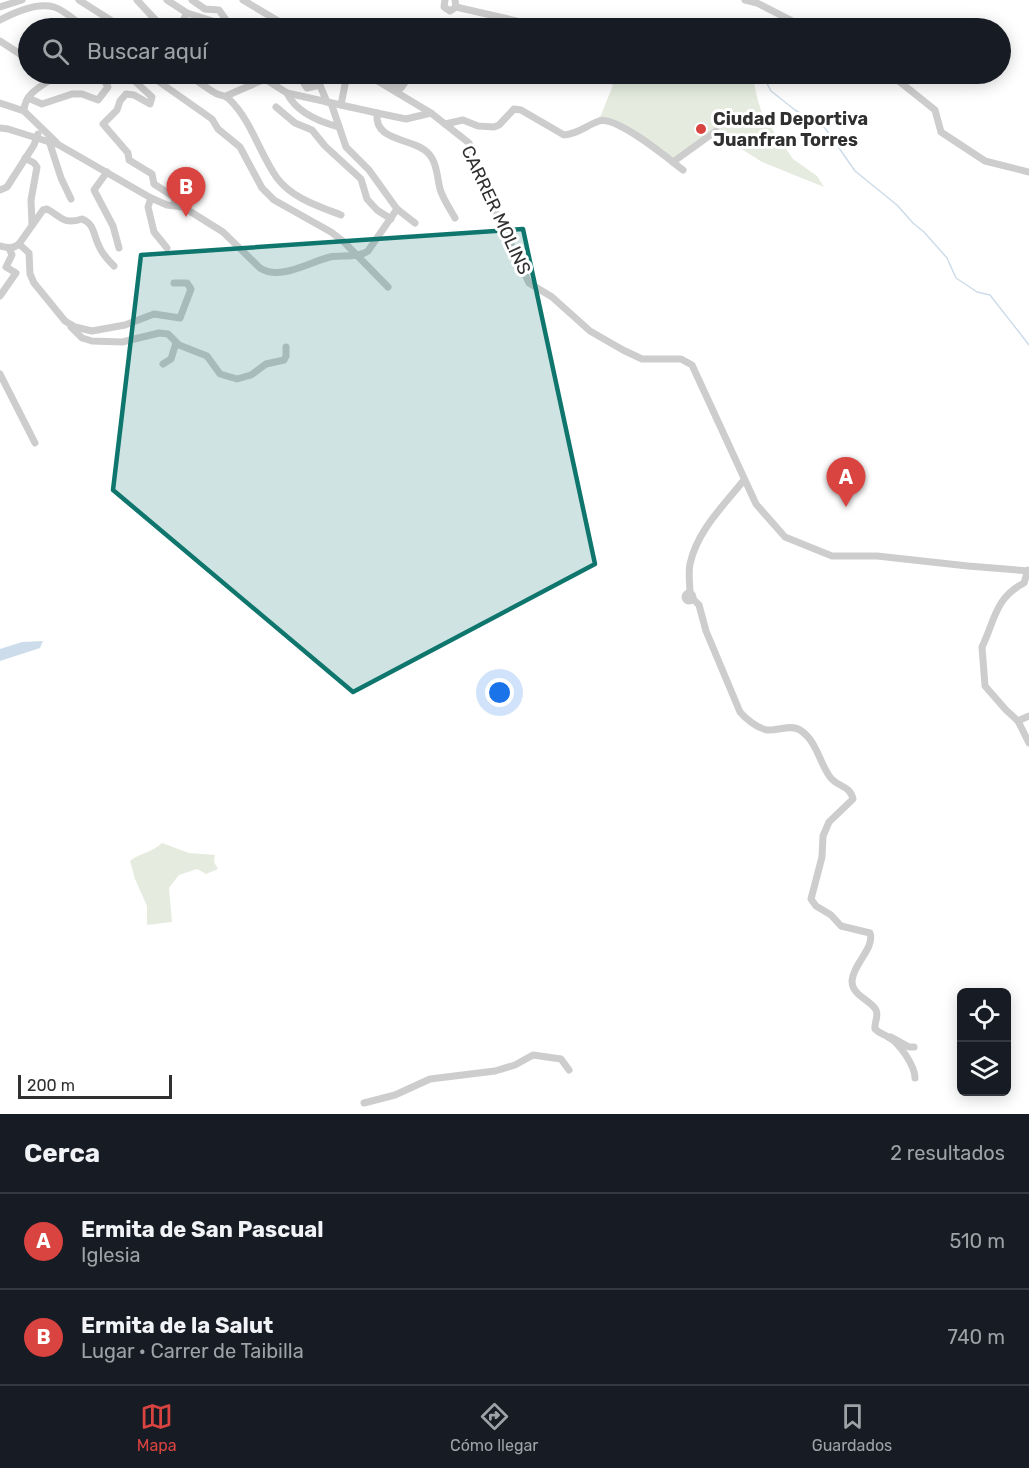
<!DOCTYPE html>
<html lang="es">
<meta charset="utf-8">
<style>
:root{--surface:#171b24;--page:#20242c;--text:#f1f3f6;--muted:#9ea1a6;--line:#363941;--accent:#d94340}
body{margin:0;font-family:Rubik,sans-serif;background:var(--page);color:var(--text)}
.controls{position:absolute;right:18px;bottom:18px;display:grid;overflow:hidden;border-radius:9px;box-shadow:0 3px 15px #0003}
.controls button{width:54px;height:54px;display:grid;place-items:center;padding:0;border:0;border-bottom:2px solid var(--line);background:var(--surface);color:var(--text);font:30px sans-serif}
.scale{position:absolute;left:18px;bottom:15px;width:154px;box-sizing:border-box;padding-left:6px;border:3px solid #303030;border-top:0;font-size:16px;line-height:21px;white-space:nowrap;color:#303030;-webkit-text-stroke:4px #fff;paint-order:stroke}
.you{position:absolute;left:500px;top:693px;width:21px;height:21px;margin:-15px;border:4px solid #fff;border-radius:50%;background:#1a73e8;box-shadow:0 0 0 9px #1a73e833}
.badge{display:grid;place-items:center;width:39px;height:39px;border-radius:50%;background:var(--accent);color:#fff;font-size:20px;font-weight:700}
.pin{position:absolute;translate:-50% -50px;filter:drop-shadow(0 2px 3px #0008)}
.pin::after{content:'';position:absolute;top:32px;width:21px;height:18px;background:inherit;clip-path:polygon(0 0,100% 0,50% 100%)}
.list{margin:0;padding:0;list-style:none}
h2{display:flex;justify-content:space-between;align-items:center;height:78px;margin:0;padding:0 24px;font-size:26px}
h2 small{font-size:20px;font-weight:400;color:var(--muted)}
.list li{display:grid;grid-template-columns:39px 1fr auto;gap:18px;align-items:center;box-sizing:border-box;height:96px;padding:0 24px;border-top:2px solid var(--line)}
.list b{display:block;font-size:22px;white-space:nowrap}
.list p{margin:0;font-size:20px;white-space:nowrap;color:var(--muted)}
.list em{font-size:20px;font-style:normal;color:var(--muted)}
.icon{flex:none;width:33px;height:33px;fill:none;stroke:currentColor;stroke-width:2;stroke-linecap:round;stroke-linejoin:round}
.map{position:relative;flex:none;width:1029px;height:1114px;overflow:hidden}
.search{position:absolute;background:var(--surface);box-shadow:0 3px 15px #0003;left:18px;right:18px;top:18px;height:66px;display:flex;align-items:center;gap:15px;box-sizing:border-box;padding:0 21px;border-radius:33px;color:var(--muted);font-size:22px}
.sheet{height:270px;background:var(--surface)}
nav{display:flex;justify-content:space-around;align-items:center;box-sizing:border-box;height:84px;border-top:2px solid var(--line);background:var(--surface);font-size:16px;color:var(--muted)}
nav a{display:grid;justify-items:center;gap:3px}
nav .on{color:var(--accent)}
.map>svg:first-child{display:block}
</style>
<div class="map">
<svg width="1029" height="1114" viewBox="0 0 1029 1114">
<rect width="100%" height="100%" fill="#fff"/>
<g fill="#e5ecdf">
<path d="M572,74H752L758,101L763,116L793,159L817,176L824,187L762,162L713,131L674,159L660,148L656,147L627,128L596,121L601,115L613,85L581,74Z"/>
<path d="M162,843L189,853L215,855L214,862L218,869L206,874L197,869L179,875L169,888L172,922L147,925V906L135,879L130,861C140,853 153,852 162,843Z"/>
</g>
<path fill="#cddcea" d="M43,641L40,648L0,661V649L22,642Z"/>
<g fill="none" stroke-linecap="round" stroke-linejoin="round">
<g stroke="#cddcea" stroke-width="1.5">
<path d="M674,28C693,21 713,15 731,28"/>
<path d="M762,74L771,91L795,110L825,128L855,171L897,205L913,223L924,232L947,258L956,278L977,292L990,295L1029,345"/>
</g>
<g stroke="#cdcdcd" stroke-width="7">
<path d="M79,0L123,28"/>
<path d="M137,0L163,28"/>
<path d="M167,0L187,13L219,23L222,28"/>
<path d="M192,0L205,9L219,10L226,20L222,25"/>
<path d="M243,0L290,28"/>
<path d="M445,0L444,7L450,11L456,7L455,0"/>
<path d="M745,0L757,3L806,28"/>
<path d="M0,7L22,0"/>
<path d="M456,7L547,28"/>
<path d="M0,20C15,12 37,2 54,7C65,10 76,22 85,28"/>
<path d="M179,28L187,13"/>
<path d="M0,41L20,54L28,53"/>
<path d="M60,74L70,80L84,76L87,74"/>
<path d="M127,74L152,97L150,104L134,95L126,94L120,101L117,110L103,124L128,153L129,160L152,174L154,184L174,197L175,205"/>
<path d="M148,74L212,119L218,129L240,147L262,188L274,200L331,232L344,242L388,287"/>
<path d="M186,74C196,79 206,88 217,94C222,96 225,95 229,99C252,121 259,153 277,178C292,198 318,206 341,215"/>
<path d="M245,74L251,85"/>
<path d="M298,74L307,88L320,85"/>
<path d="M315,74L327,102"/>
<path d="M366,74L431,113L469,143L486,191L529,283L552,297L590,331L623,350L642,359H681L692,365L756,504L785,537L832,556H877L968,566L1029,571"/>
<path d="M399,74L408,78"/>
<path d="M890,74L935,110L941,132L985,161L1029,172"/>
<path d="M382,77L401,88L411,74"/>
<path d="M287,93C296,112 320,122 339,127"/>
<path d="M226,96L265,79L287,93L377,113L406,119L431,113"/>
<path d="M28,98L42,104L72,94H82L98,100L108,87L100,74"/>
<path d="M0,103L24,111"/>
<path d="M331,103L346,147L369,170L397,209L415,223"/>
<path d="M341,105L347,74"/>
<path d="M276,107L295,123L312,130L325,146L361,179L367,199L377,210L391,219"/>
<path d="M377,113C374,143 413,137 428,153C437,162 437,177 440,189C443,199 450,209 455,218"/>
<path d="M445,124L463,120L478,126L494,127L499,125L514,109L521,110L564,135C578,134 587,125 599,121C616,115 669,159 683,170"/>
<path d="M0,128L8,129L59,145L151,198L167,205L183,207L223,232L260,268C280,281 309,262 330,257C341,255 358,258 368,251L397,209"/>
<path d="M49,141L61,178L71,199"/>
<path d="M57,143L24,111C24,92 46,84 59,74"/>
<path d="M25,158L34,163L37,167L31,200L32,224"/>
<path d="M673,162L716,131"/>
<path d="M107,172L94,190L113,226L119,248"/>
<path d="M0,190L7,187L34,145L38,134"/>
<path d="M151,198L148,207L154,232L167,248"/>
<path d="M19,244L29,253L30,274L34,283L65,321L75,327L92,331L125,325L154,314L180,318L191,289L187,283H174"/>
<path d="M0,246C8,248 13,249 19,244L43,210L47,209C62,217 63,225 82,219C95,224 93,235 99,246C102,254 108,260 114,266"/>
<path d="M0,296L16,273L6,267L12,255L9,248"/>
<path d="M71,327L82,338L92,341L122,342L159,333L168,334L179,345L207,356L220,374L237,379L251,375L266,364L284,360L286,356V347"/>
<path d="M163,364L171,359L176,343"/>
<path d="M0,374L35,443"/>
<path d="M1028,570L1024,583C995,598 995,620 982,647L985,686L1006,710L1018,721L1029,743"/>
<path d="M690,593C690,584 688,573 690,564C697,531 724,505 744,480"/>
<circle cx="689" cy="597" r="4"/>
<path d="M692,598L699,605L706,631L740,712C746,719 757,728 767,730C778,731 791,724 800,730C817,741 819,762 830,777C837,787 850,785 853,799L829,822L823,836L822,857L811,899L816,906L831,915L841,926L870,933C875,948 853,964 852,981C852,996 871,1000 876,1010C879,1016 874,1023 875,1029C879,1033 883,1034 888,1037C899,1042 915,1066 915,1078"/>
<path d="M1018,721L1029,716"/>
<path d="M891,1037L909,1047H914"/>
<path d="M364,1103L395,1095L430,1079L495,1071L515,1065L533,1055L561,1059L569,1070"/>
</g>
</g>
<path fill="#0f766e" fill-opacity="0.2" stroke="#0f766e" stroke-width="4.5" stroke-linejoin="round" d="M523,229L595,564L353,692L113,490L141,255Z"/>
<circle fill="#d94340" stroke="#fff" stroke-width="2" cx="701" cy="129" r="6"/>
<g text-anchor="middle" dominant-baseline="central" stroke-width="6" stroke-linejoin="round" paint-order="stroke">
<g font-size="18" font-weight="bold" fill="#303030" stroke="#fff" text-anchor="start">
<text x="713" y="119">Ciudad Deportiva<tspan x="713" dy="21">Juanfran Torres</tspan></text>
</g>
<g font-size="18" fill="#303030" stroke="#fff">
<text transform="translate(496 210) rotate(65)">CARRER MOLINS</text>
</g>
</g>
</svg>
<div class="controls">
<button><svg class="icon" aria-label="locate" viewBox="0 0 24 24"><circle cx="12" cy="12" r="6"/><path d="M12 2v4M12 18v4M2 12h4M18 12h4"/></svg></button>
<button><svg class="icon" aria-label="layers" viewBox="0 0 24 24"><path d="M12 4l9 5-9 5-9-5zM3 14l9 5 9-5"/></svg></button>
</div>
<div class="scale">200 m</div>
<div class="you"></div>
<div class="pin badge" style="left:846px;top:507px">A</div>
<div class="pin badge" style="left:186px;top:217px">B</div>
<div class="search"><svg class="icon" aria-label="search" viewBox="0 0 24 24"><circle cx="10" cy="10" r="6"/><path d="M15 15l6 6"/></svg>Buscar aquí</div>
</div>
<section class="sheet">
<h2>Cerca<small>2 resultados</small></h2>
<ul class="list">
<li><span class="badge">A</span><div><b>Ermita de San Pascual</b><p>Iglesia</p></div><em>510 m</em></li>
<li><span class="badge">B</span><div><b>Ermita de la Salut</b><p>Lugar · Carrer de Taibilla</p></div><em>740 m</em></li>
</ul>
</section>
<nav>
<a class="on"><svg class="icon" aria-label="map" viewBox="0 0 24 24"><path d="M3 6l6-2 6 2 6-2v14l-6 2-6-2-6 2zM9 4v14M15 6v14"/></svg>Mapa</a>
<a><svg class="icon" aria-label="directions" viewBox="0 0 24 24"><path d="M12 3l9 9-9 9-9-9zM9 14v-3h6M13 9l2 2-2 2"/></svg>Cómo llegar</a>
<a><svg class="icon" aria-label="saved" viewBox="0 0 24 24"><path d="M7 4h10v16l-5-4-5 4z"/></svg>Guardados</a>
</nav>
